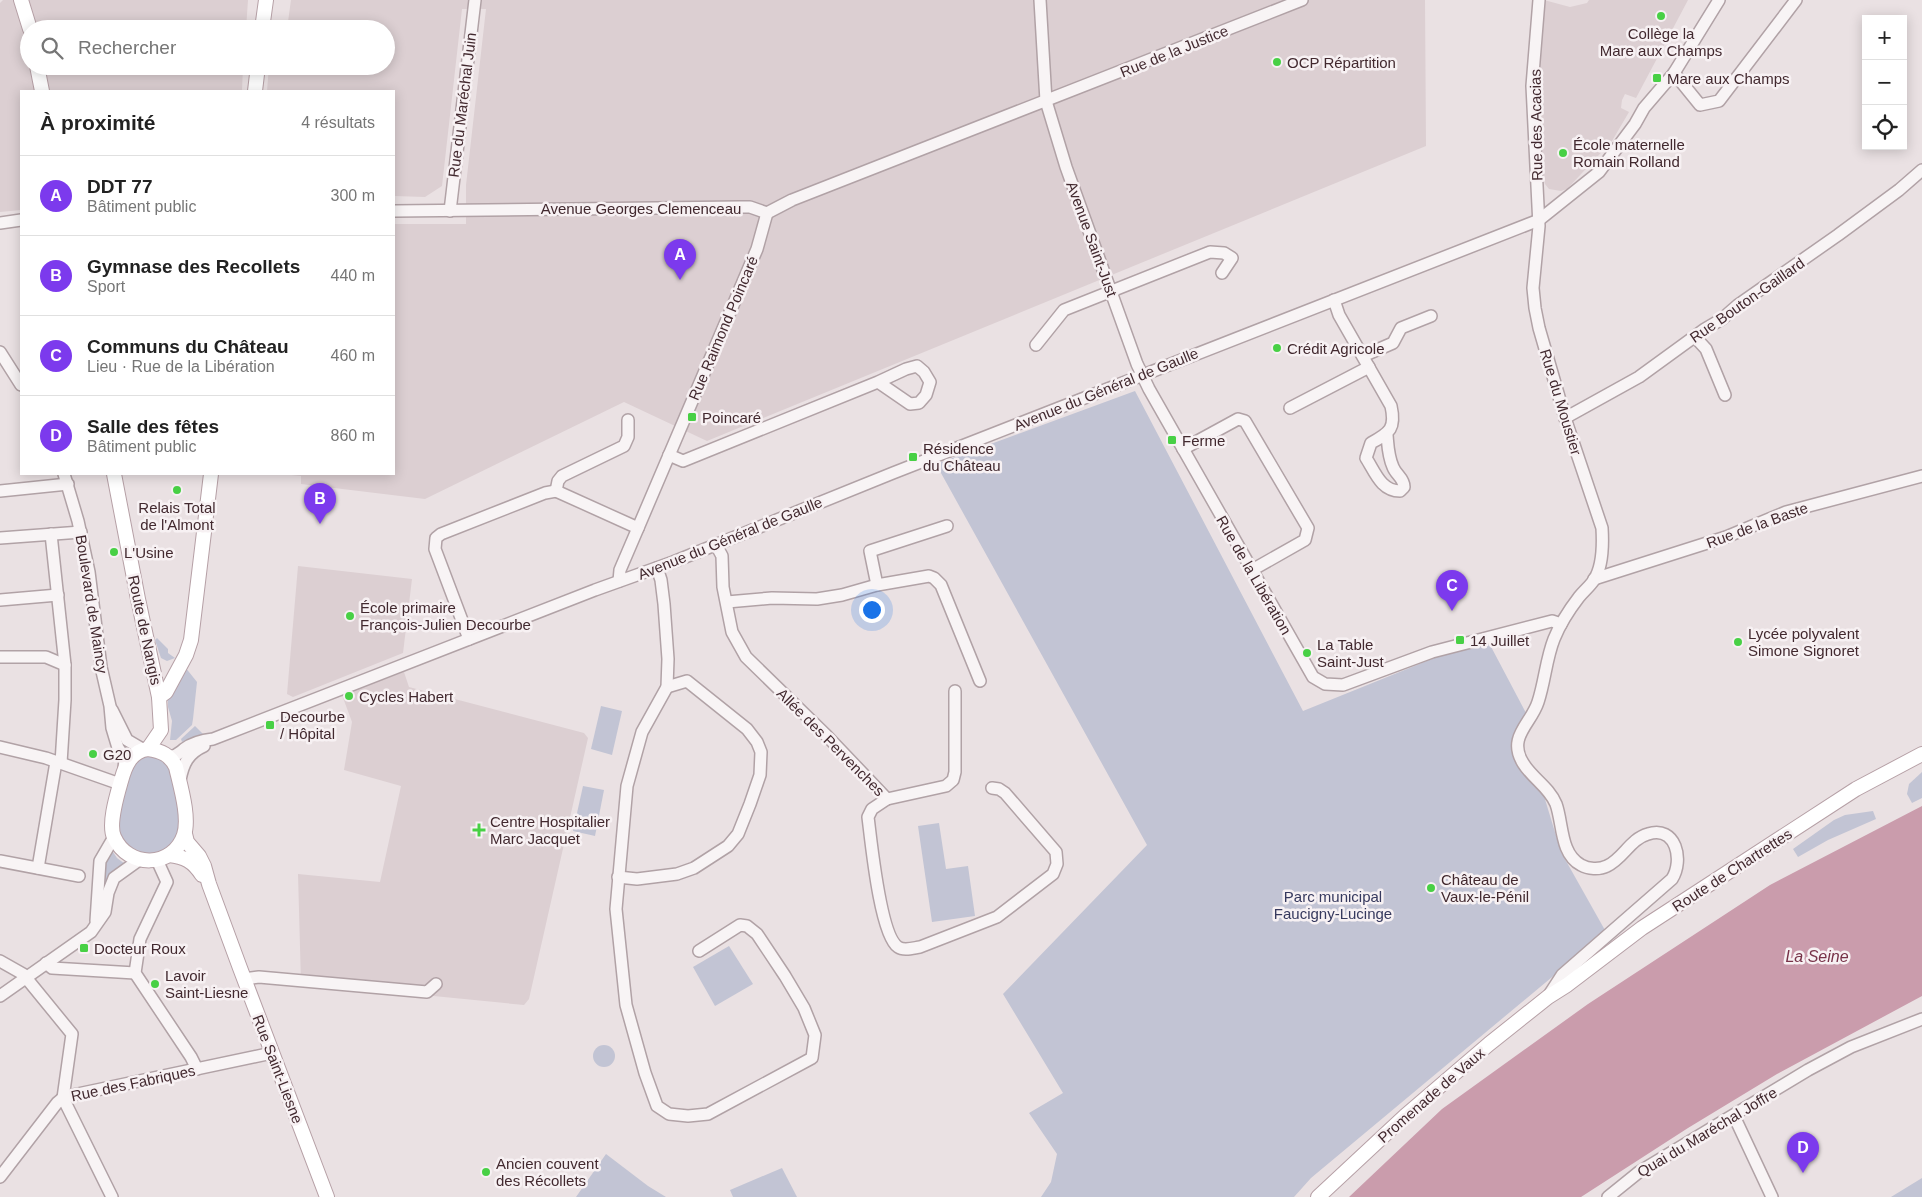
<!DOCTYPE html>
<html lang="fr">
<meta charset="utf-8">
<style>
:root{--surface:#fff;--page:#f2f2f2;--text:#222;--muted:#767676;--line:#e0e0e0;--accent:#7c3aed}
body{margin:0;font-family:Arial,sans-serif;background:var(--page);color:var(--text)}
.controls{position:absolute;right:15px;top:15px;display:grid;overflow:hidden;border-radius:0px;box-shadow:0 2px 12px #0003}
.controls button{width:45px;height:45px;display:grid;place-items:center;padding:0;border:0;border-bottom:1px solid var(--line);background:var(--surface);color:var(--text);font:25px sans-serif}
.you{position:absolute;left:871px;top:609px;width:18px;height:18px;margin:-12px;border:4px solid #fff;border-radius:50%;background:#1a73e8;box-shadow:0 0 0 8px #1a73e833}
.badge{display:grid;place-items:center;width:32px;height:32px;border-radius:50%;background:var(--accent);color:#fff;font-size:16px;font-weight:700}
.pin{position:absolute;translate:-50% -41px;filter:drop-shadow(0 1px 2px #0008)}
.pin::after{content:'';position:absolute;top:26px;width:18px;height:15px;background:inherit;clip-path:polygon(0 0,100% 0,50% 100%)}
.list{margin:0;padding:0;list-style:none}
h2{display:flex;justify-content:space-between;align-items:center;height:65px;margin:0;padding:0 20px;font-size:21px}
h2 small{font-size:16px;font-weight:400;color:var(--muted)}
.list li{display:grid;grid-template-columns:32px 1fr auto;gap:15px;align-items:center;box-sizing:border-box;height:80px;padding:0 20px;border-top:1px solid var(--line)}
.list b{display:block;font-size:19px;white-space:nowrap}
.list p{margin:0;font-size:16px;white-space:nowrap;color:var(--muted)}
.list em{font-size:16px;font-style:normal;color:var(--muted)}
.icon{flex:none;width:28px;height:28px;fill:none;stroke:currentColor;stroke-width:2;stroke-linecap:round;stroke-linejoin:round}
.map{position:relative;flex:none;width:1922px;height:1197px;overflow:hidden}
.search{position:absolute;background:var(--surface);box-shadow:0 2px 12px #0003;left:20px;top:20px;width:375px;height:55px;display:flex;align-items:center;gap:12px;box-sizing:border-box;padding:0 18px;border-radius:28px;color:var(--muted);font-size:19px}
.panel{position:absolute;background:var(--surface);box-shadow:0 2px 12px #0003;left:20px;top:90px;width:375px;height:385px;border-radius:0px}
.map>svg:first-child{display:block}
</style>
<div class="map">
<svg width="1922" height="1197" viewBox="0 0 1922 1197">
<rect width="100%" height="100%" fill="#eae1e3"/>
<g fill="#dccfd2">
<path d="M3,0H248L246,29H29V66H243L242,91H21V210L0,212V3Z"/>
<path d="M291,0H1425L1426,146L707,441L624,402L425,499L301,484V476L282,474H394V224H466V185L486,9H462L442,186L425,197L394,196V91H267L269,66H386V29H287Z"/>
<path d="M1544,0L1570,7L1587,3L1589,0H1688L1636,98L1625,94L1622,100L1621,108L1629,112L1612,141L1567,189L1561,191L1549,189L1545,184L1543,177L1540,67Z"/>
<path d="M298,566L412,579L403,653L293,697L287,694Z"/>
<path d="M404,672L409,687L584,733L588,738L529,999L524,1005L301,983L298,874L380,882L401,786L344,770L352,722L342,695Z"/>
</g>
<g fill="#c2c4d4">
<path d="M1135,391L1303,711L1459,648L1488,641L1526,713L1512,746L1544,796L1561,852L1606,932L1311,1178L1294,1197H1041L1051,1182L1057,1154L1029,1113L1063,1093L1003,994L1147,845L936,464Z"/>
<path d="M157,638L168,649V653L175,658L167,661L161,658L155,640Z"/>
<path d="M185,667L197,682L193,719L192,725L176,740H170L172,721L168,707V694Z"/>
<path d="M601,706L622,711L612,755L591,749Z"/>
<path d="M195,726L203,734L182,742L181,739Z"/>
<path d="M153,755C170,760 171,771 174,787C176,797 181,810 181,821C180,861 124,866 118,827C116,811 127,783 131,767C137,759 143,756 153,755Z"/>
<path d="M1922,772V798L1912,803L1907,794L1909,784Z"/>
<path d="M583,786L604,790L595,836L573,831Z"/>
<path d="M1873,811L1876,819L1828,840L1798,857L1793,849L1834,820L1845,815Z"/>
<path d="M939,823L946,869L968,866L975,916L932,922L918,826Z"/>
<path d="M111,849L117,858L125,864L105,895C101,875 103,868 111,849Z"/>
<path d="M729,946L753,984L715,1006L693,967Z"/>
<circle cx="604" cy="1056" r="11"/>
<path d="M606,1154L648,1186L666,1197H576Z"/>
<path d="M782,1168L797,1197H733L730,1190Z"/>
<path d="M1922,1178V1197H1891Z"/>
</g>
<path fill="#ca9cac" d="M1922,806V996L1777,1074L1688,1128L1581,1197H1349L1442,1109L1588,1004L1770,885Z"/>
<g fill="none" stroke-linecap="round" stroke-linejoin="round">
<g stroke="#b1a2a6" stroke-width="14">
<g id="minor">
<path d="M1040,0L1046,101L1066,167L1137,364L1149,389L1313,677L1325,684L1343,685L1432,652L1552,621L1561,624"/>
<path d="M1539,0L1532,86L1539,226L1533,288L1535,308L1539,328L1566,421L1602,528C1603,544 1603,566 1594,580C1590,586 1584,591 1579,597C1569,610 1560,624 1554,639C1546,659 1545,681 1538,702C1531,724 1507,737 1523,763C1532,778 1549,787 1556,804C1563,823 1560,854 1581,865C1588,869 1599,870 1607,866C1623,859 1630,839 1648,834C1676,825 1684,860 1672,879L1562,975L1549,995"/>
<path d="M1674,73L1700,105L1719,101L1796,0"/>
<path d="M394,211L740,207H750L767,213"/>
<path d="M450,211L475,0"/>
<path d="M767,213L792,200L1302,0"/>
<path d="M0,223L21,220"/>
<path d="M1334,300L1339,315L1391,406C1396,428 1390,433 1371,443L1366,458C1375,472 1381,491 1400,491L1404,487C1404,478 1396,475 1393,467C1388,456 1388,446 1387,435"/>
<path d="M1695,337L1706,349L1725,395"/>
<path d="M1036,345L1064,310L1210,252L1224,253L1232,258L1222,273"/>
<path d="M0,352L21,385"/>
<path d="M1363,356L1393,343L1401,328L1431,316"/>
<path d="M1290,408L1369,367"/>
<path d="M1565,418L1639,377L1705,329L1722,319L1738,305L1838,235L1899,190L1922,170"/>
<path d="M1183,449L1238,419L1245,421L1308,528L1305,540L1252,570"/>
<path d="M669,455L683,461L878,382L910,404L919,403L926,395L930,382L924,372L917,366L906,369L878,382"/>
<path d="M64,474L78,521L89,572L101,667L110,706L112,728L118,748L125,758L124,769"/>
<path d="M0,491L68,484"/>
<path d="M556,491L558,481L562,476L624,446L628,437V420"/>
<path d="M556,491L638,528"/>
<path d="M51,534L65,665V700L61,763"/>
<path d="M0,538L81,532"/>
<path d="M716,545L722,556L723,587L732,632L746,657L827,736L887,799L946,786L953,780L955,772V691"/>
<path d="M657,568L661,580L664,604L668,659L667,687L642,732L627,786L616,909L626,1005L645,1073L657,1106L669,1114L688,1116L708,1114L812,1058L815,1035L804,1008L785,976L757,934L747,926L740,925L699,951"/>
<path d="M1594,579L1726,537L1786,512L1922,476"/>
<path d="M619,581L620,570L638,528L757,249L767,213"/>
<path d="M877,585L870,551L947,526"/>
<path d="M0,600L58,595"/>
<path d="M727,602L772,598L817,599L842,595L877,585L929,576L934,578L941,585L980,681"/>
<path d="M469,639L435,549L436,538L441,534L545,493L556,491"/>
<path d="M0,657H46L65,665"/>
<path d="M112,710L127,740L144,750"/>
<path d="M0,747L46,758L120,784"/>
<path d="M169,757C177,756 179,753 184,749C192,743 204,740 213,739L595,590L673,562L893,473L1539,220L1599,172L1635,124L1644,108L1674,73L1719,0"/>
<path d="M180,780C183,764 188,753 204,746"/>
<path d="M887,799L872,809L868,817C871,840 880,935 898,947C904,951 913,948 920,947L997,917L1053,874L1057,864L1056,852L1005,793L999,789L992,788"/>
<path d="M157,860L167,882L140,939L135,973L191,1057L197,1069"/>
<path d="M0,861L79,876"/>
<path d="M38,868L56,762"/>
<path d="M618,877L637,879L677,874L694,868L728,846L738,834L750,804L760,775L761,752L757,742L747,729L687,681L667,687"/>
<path d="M96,921L100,861L114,837"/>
<path d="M0,961L23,974L72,1034L63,1098"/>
<path d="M46,963L52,968L135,973"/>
<path d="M244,979L259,977L427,992L436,984"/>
<path d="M0,996L91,932L105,912L108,893L114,878L139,860"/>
<path d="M63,1098L112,1197"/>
<path d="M1734,1116L1772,1197"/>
<path d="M0,1177L57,1103L63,1098L73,1095L272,1053"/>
<path d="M1608,1197L1639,1172L1808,1070L1851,1047L1922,1019"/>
</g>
</g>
<g stroke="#b6a0a6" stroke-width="16">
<g id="major">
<path d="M21,0L30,29"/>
<path d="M262,29L266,0"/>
<path d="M37,66L42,91"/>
<path d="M255,91L258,66"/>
<path d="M114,474L138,599L159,697L161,730L148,749"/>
<path d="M159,697L166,692L186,655L191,640L211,474"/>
<path d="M148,749C162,751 170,755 176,767C180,785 190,817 184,835C173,868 128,869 114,837C108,824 117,795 121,781C125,766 131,751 148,749Z"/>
<path d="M185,834L187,842L199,856L204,866L209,884L240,968L327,1197"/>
<path d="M169,855C185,857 193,861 202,875"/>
<path d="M1318,1197L1405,1116L1489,1044L1548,997L1567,985L1642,928L1699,891L1856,789L1922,754"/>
</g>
</g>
<use href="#minor" stroke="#f8f4f5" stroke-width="11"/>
<use href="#major" stroke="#fff" stroke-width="14"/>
</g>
<g fill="#48d045" stroke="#f7f1f3" stroke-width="2">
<circle cx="1661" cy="16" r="5"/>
<circle cx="1277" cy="62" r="5"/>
<rect x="1652" y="73" width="10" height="10" rx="2.5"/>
<circle cx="1563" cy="153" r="5"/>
<circle cx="1277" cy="348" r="5"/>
<rect x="687" y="412" width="10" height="10" rx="2.5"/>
<rect x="1167" y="435" width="10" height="10" rx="2.5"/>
<rect x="908" y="452" width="10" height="10" rx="2.5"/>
<circle cx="177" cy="490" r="5"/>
<circle cx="114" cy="552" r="5"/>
<circle cx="350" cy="616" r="5"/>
<rect x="1455" y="635" width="10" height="10" rx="2.5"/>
<circle cx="1738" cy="642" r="5"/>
<circle cx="1307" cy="653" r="5"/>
<circle cx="349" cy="696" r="5"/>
<rect x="265" y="720" width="10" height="10" rx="2.5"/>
<circle cx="93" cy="754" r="5"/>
<path d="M476.5 822.5h5v5h5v5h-5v5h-5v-5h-5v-5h5z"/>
<circle cx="1431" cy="888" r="5"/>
<rect x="79" y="943" width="10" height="10" rx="2.5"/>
<circle cx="155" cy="984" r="5"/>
<circle cx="486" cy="1172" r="5"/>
</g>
<g text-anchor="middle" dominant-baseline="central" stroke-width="5" stroke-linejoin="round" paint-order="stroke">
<g font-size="15" fill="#42292f" stroke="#f7f1f3" text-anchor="start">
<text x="1661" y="33" text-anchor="middle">Collège la<tspan x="1661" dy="17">Mare aux Champs</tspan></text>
<text x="1287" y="62">OCP Répartition</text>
<text x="1667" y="78">Mare aux Champs</text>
<text x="1573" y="144">École maternelle<tspan x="1573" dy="17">Romain Rolland</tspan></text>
<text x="1287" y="348">Crédit Agricole</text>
<text x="702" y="417">Poincaré</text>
<text x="1182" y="440">Ferme</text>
<text x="923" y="448">Résidence<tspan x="923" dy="17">du Château</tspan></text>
<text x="177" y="507" text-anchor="middle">Relais Total<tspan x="177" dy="17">de l'Almont</tspan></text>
<text x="124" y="552">L'Usine</text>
<text x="360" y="607">École primaire<tspan x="360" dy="17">François-Julien Decourbe</tspan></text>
<text x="1748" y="633">Lycée polyvalent<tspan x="1748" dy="17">Simone Signoret</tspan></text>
<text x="1470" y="640">14 Juillet</text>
<text x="1317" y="644">La Table<tspan x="1317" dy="17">Saint-Just</tspan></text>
<text x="359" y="696">Cycles Habert</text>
<text x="280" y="716">Decourbe<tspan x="280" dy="17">/ Hôpital</tspan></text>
<text x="103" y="754">G20</text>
<text x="490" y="821">Centre Hospitalier<tspan x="490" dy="17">Marc Jacquet</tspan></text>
<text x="1441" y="879">Château de<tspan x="1441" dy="17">Vaux-le-Pénil</tspan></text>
<text x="94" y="948">Docteur Roux</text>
<text x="165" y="975">Lavoir<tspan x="165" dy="17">Saint-Liesne</tspan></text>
<text x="496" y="1163">Ancien couvent<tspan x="496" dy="17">des Récollets</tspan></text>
</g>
<g font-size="15" fill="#42292f" stroke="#f7f1f3">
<text transform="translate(1174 51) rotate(-22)">Rue de la Justice</text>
<text transform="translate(462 105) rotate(-83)">Rue du Maréchal Juin</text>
<text transform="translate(1536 125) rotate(-91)">Rue des Acacias</text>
<text x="641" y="208">Avenue Georges Clemenceau</text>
<text transform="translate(1092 239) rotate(70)">Avenue Saint-Just</text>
<text transform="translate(1747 300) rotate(-35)">Rue Bouton-Gaillard</text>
<text transform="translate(723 328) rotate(-67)">Rue Raimond Poincaré</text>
<text transform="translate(1106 389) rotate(-22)">Avenue du Général de Gaulle</text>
<text transform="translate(1561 402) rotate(73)">Rue du Moustier</text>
<text transform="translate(1757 525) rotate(-20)">Rue de la Baste</text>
<text transform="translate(730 538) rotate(-22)">Avenue du Général de Gaulle</text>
<text transform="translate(1254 575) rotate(60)">Rue de la Libération</text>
<text transform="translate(92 604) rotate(81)">Boulevard de Maincy</text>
<text transform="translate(145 630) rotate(78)">Route de Nangis</text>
<text transform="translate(831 742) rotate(45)">Allée des Pervenches</text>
<text transform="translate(1732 870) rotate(-33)">Route de Chartrettes</text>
<text transform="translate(278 1069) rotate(69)">Rue Saint-Liesne</text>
<text transform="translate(133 1083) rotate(-12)">Rue des Fabriques</text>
<text transform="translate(1431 1095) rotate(-41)">Promenade de Vaux</text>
<text transform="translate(1707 1132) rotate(-31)">Quai du Maréchal Joffre</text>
</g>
<g font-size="15" fill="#36395e" stroke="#f7f1f3">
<text x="1333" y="896">Parc municipal<tspan x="1333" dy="17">Faucigny-Lucinge</tspan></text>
</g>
<g font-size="16" font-style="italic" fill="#773248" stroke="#f7f1f3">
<text x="1817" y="956">La Seine</text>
</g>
</g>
</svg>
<div class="controls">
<button>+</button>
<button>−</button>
<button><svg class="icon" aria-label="locate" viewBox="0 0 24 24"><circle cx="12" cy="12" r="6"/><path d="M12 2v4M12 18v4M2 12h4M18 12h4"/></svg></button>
</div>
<div class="you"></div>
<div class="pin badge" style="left:680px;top:280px">A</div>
<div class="pin badge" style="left:320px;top:524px">B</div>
<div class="pin badge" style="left:1452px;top:611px">C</div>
<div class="pin badge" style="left:1803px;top:1173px">D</div>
<div class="search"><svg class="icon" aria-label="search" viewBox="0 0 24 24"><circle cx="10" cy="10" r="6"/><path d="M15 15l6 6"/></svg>Rechercher</div>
<section class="panel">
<h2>À proximité<small>4 résultats</small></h2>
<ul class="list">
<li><span class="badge">A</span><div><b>DDT 77</b><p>Bâtiment public</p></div><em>300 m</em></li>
<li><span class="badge">B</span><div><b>Gymnase des Recollets</b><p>Sport</p></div><em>440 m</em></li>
<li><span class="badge">C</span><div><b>Communs du Château</b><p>Lieu · Rue de la Libération</p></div><em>460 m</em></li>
<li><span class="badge">D</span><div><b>Salle des fêtes</b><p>Bâtiment public</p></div><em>860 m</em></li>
</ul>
</section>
</div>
